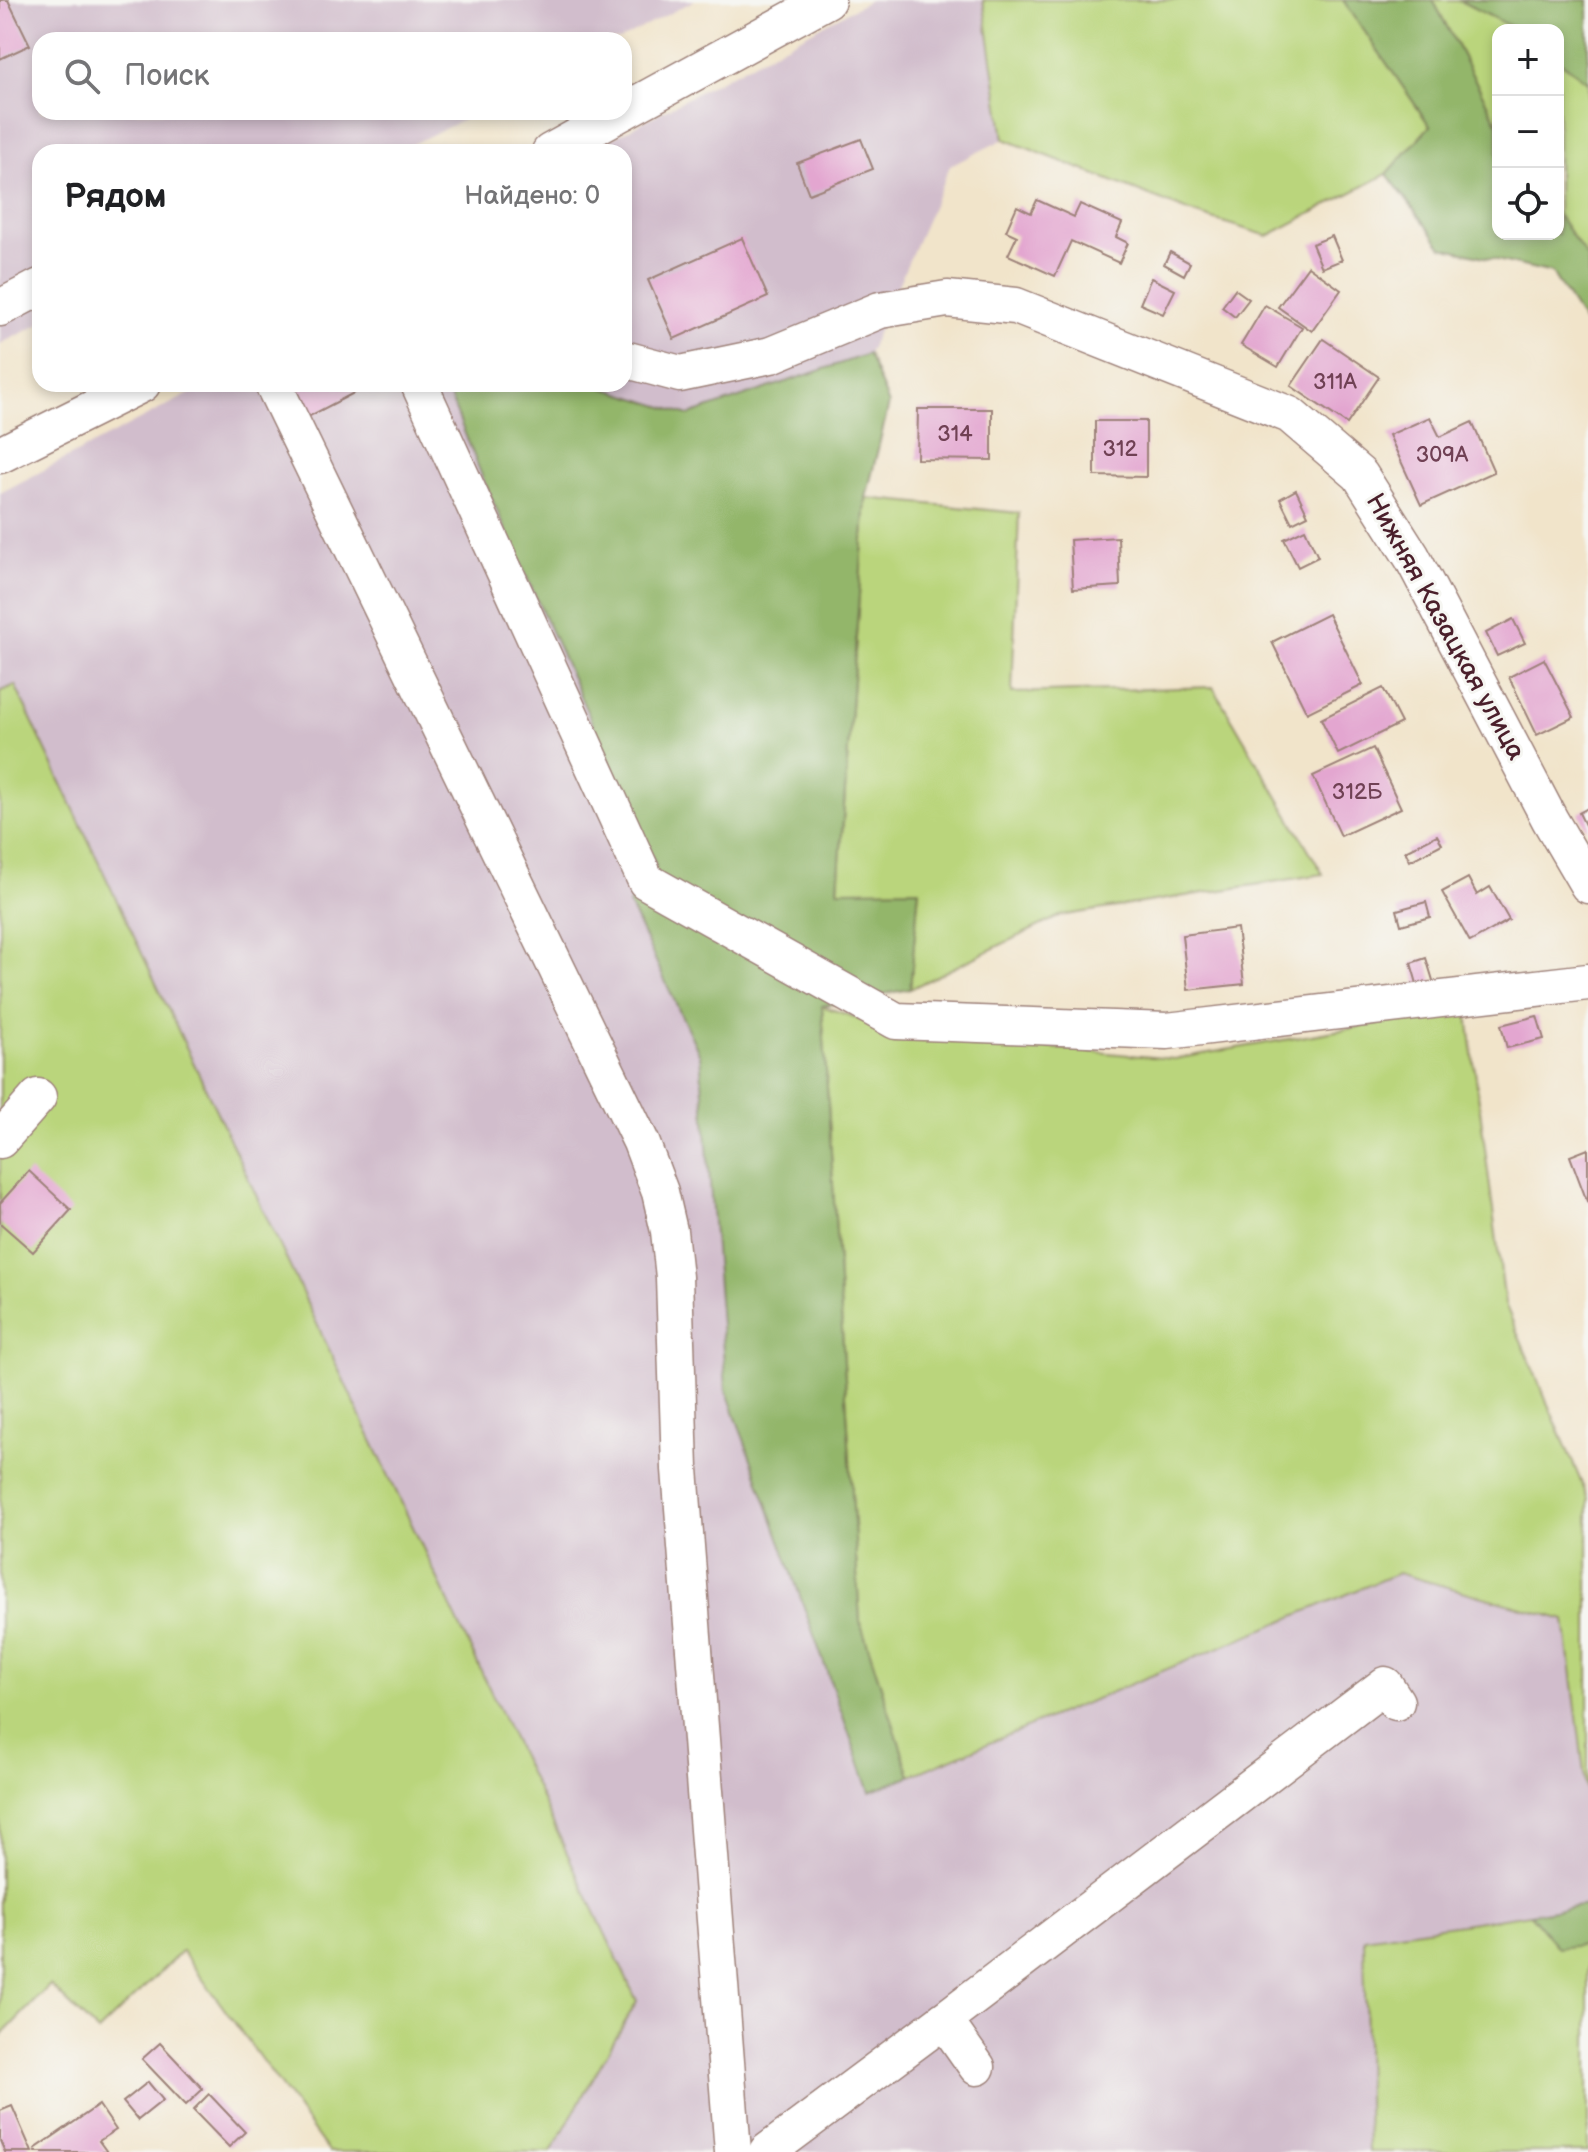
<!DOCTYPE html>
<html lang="ru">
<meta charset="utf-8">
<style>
:root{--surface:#fff;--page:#f6f6f6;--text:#202124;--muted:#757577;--line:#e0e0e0}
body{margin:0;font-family:"Balsamiq Sans",sans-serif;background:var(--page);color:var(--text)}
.controls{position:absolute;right:24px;top:24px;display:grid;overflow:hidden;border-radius:16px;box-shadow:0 4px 12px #0003}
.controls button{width:72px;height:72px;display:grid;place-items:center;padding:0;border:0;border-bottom:2px solid var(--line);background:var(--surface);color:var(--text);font:40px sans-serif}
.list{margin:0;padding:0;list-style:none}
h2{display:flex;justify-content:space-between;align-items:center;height:104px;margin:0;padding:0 32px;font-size:34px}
h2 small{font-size:26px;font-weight:400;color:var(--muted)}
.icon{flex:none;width:44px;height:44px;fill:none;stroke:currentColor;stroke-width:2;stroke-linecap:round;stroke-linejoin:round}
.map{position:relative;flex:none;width:1588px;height:2152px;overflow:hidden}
.search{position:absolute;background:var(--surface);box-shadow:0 4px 12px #0003;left:32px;top:32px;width:600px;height:88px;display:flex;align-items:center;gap:20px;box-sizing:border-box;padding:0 28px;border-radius:24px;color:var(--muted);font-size:30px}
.panel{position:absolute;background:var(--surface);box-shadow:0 4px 12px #0003;left:32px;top:144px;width:600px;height:248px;border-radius:24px}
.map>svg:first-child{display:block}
</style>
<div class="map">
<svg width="1588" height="2152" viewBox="0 0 1588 2152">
<rect width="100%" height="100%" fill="#f6f6f2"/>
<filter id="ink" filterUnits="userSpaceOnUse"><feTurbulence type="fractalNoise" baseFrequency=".0125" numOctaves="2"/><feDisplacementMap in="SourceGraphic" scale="16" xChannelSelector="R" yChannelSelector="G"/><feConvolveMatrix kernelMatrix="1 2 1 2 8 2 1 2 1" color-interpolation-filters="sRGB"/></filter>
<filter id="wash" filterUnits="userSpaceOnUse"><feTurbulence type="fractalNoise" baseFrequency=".006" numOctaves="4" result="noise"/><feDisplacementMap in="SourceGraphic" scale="32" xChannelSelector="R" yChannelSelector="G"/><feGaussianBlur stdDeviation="1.8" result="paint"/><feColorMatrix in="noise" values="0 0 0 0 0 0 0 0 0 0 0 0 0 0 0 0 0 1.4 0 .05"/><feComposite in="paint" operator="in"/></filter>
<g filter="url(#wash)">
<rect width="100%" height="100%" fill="#f1e4ca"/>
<g fill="#d1bdcc">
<path d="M0,0H695L619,40H40V112H479L396,152H40V324L0,344Z"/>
<path d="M870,0H983L1004,139L950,166L868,354L689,415L591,384H624V152H587Z"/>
<path d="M208,384H445L484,481L656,866L629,904L700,1055L726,1389L870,1792L1398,1573L1565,1620L1588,1805V1905L1365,1939L1368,2152H551L637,2001L15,686L0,692V493Z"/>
</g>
<g fill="#bad57b" stroke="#827a53" stroke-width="2">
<path d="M983,0H1343L1430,126L1387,174L1268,236L1196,214L1004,139Z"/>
<path d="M1433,0H1458L1518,30H1498V124Z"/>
<path d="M1558,60L1588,82V259L1558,215Z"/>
<path d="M866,498L1019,513L1012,693L1213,687L1323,874L1060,916L910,989L919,890L838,891Z"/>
<path d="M15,685L637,2001L551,2152H329L182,1951L98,2032L50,1985L0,2037V692Z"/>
<path d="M822,1006L908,1035L1174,1059L1467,1008L1505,1304L1588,1498V1805L1565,1620L1398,1573L910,1776L860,1621Z"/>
<path d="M1530,1914L1558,1947L1588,1944V2152H1368L1364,1938Z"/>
</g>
<g fill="#93b66b" stroke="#6e6a4b" stroke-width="2">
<path d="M1343,0H1433L1498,124V234H1558V215L1588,259V329L1552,273L1442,247L1387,174L1430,126Z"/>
<path d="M1458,0H1588V82L1558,60V30H1518Z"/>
<path d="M868,354L889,404L866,498L838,890L919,889L910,989L822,1006L860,1621L910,1776L870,1792L726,1389L700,1055L629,904L656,866L484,481L445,384H591L689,415Z"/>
<path d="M1588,1905V1944L1558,1948L1530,1914Z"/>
</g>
<g id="blocks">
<g fill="#e3a6d0">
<path d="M0,0H8L30,45L0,59Z"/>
<path d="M861,139L873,169L809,194L797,163Z"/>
<path d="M1037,200L1074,217L1080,204L1122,223L1116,237L1128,243L1119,263L1071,241L1055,276L1008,255L1017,236L1006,231L1017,206L1031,213Z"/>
<path d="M1332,236L1342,260L1322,268L1312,244Z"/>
<path d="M742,238L768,297L674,339L648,280Z"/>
<path d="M1170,252L1190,263L1184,275L1164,264Z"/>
<path d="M1308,266L1341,290L1312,331L1278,307Z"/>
<path d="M1151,278L1175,290L1163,314L1140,304Z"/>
<path d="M1235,289L1249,299L1235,317L1222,307Z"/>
<path d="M1265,305L1302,327L1278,367L1241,345Z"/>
<path d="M1323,339L1379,377L1347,424L1291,386Z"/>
<path d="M294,384H371L308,417L291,386Z"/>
<path d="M918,409H992V460L917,459Z"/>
<path d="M1430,417L1440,437L1472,422L1494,472L1421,505L1389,435Z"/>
<path d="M1095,421H1146V477L1095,476Z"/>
<path d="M1296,490L1308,515L1292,523L1280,499Z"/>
<path d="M1305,529L1318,557L1298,567L1284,539Z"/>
<path d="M1118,537L1120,586L1073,589L1070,540Z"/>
<path d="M1328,614L1363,685L1307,713L1272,642Z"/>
<path d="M1513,619L1525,643L1497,656L1486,633Z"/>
<path d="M1544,659L1574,717L1537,735L1509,677Z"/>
<path d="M1383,688L1401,723L1338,754L1321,719Z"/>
<path d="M1373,748L1401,808L1341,836L1313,776Z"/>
<path d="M1588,808V831L1579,813Z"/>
<path d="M1437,835L1442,844L1410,861L1405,851Z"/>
<path d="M1468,878L1477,895L1490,887L1509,920L1470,942L1442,892Z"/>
<path d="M1426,902L1430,917L1401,925L1397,910Z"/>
<path d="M1237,928L1244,984L1188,990L1182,935Z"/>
<path d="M1426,958L1436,990L1420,994L1411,963Z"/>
<path d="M1537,1016L1544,1039L1507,1048L1501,1025Z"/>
<path d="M1588,1149V1204L1570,1156Z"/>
<path d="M29,1171L71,1210L33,1252L0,1223V1203Z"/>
<path d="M160,2043L203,2089L186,2105L142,2059Z"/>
<path d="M148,2082L163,2100L138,2120L123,2102Z"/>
<path d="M209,2094L245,2132L229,2147L193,2110Z"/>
<path d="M99,2105L116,2130L99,2141L107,2152H36L35,2149Z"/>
<path d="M12,2106L32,2152H5L0,2141V2111Z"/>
</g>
</g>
</g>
<g filter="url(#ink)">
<use href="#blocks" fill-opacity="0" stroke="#9e827a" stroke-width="2"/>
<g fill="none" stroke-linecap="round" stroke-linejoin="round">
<g stroke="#9e827a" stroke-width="39">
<g id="minor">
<path d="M624,111L827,0"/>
<path d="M550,152L622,112"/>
<path d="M0,308L40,287"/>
<path d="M624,359L680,374L771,355L880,310L947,299L1016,306L1290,415L1360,475L1412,557L1550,820L1588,885"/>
<path d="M273,384L641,1142L660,1192L669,1231L674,1277L680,1469L733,2152"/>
<path d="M419,384L646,881L896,1021L1167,1031L1588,982"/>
<path d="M0,455L142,384"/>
<path d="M0,1140L38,1097"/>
<path d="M944,2020L1385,1685L1396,1702"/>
<path d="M767,2152L944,2020L977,2067"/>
</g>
</g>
<use href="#minor" stroke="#fff" stroke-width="36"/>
</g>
</g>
<g text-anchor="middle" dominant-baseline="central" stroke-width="6" stroke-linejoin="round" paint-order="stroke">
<g font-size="22" fill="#704154">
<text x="1335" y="382">311А</text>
<text x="955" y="434">314</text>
<text x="1120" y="449">312</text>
<text x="1442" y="455">309А</text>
<text x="1357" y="792">312Б</text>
</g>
<g font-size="26" fill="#4a1f2b" stroke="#f6f6f2">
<text transform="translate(1445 627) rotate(61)">Нижняя Казацкая улица</text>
</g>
</g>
</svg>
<div class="controls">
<button>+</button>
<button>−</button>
<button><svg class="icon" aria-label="locate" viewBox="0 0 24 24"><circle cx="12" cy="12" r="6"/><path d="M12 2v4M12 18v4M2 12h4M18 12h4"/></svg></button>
</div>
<div class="search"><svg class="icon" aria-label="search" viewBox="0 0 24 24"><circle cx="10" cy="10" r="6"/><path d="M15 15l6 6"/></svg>Поиск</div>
<section class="panel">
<h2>Рядом<small>Найдено: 0</small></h2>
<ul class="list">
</ul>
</section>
</div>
